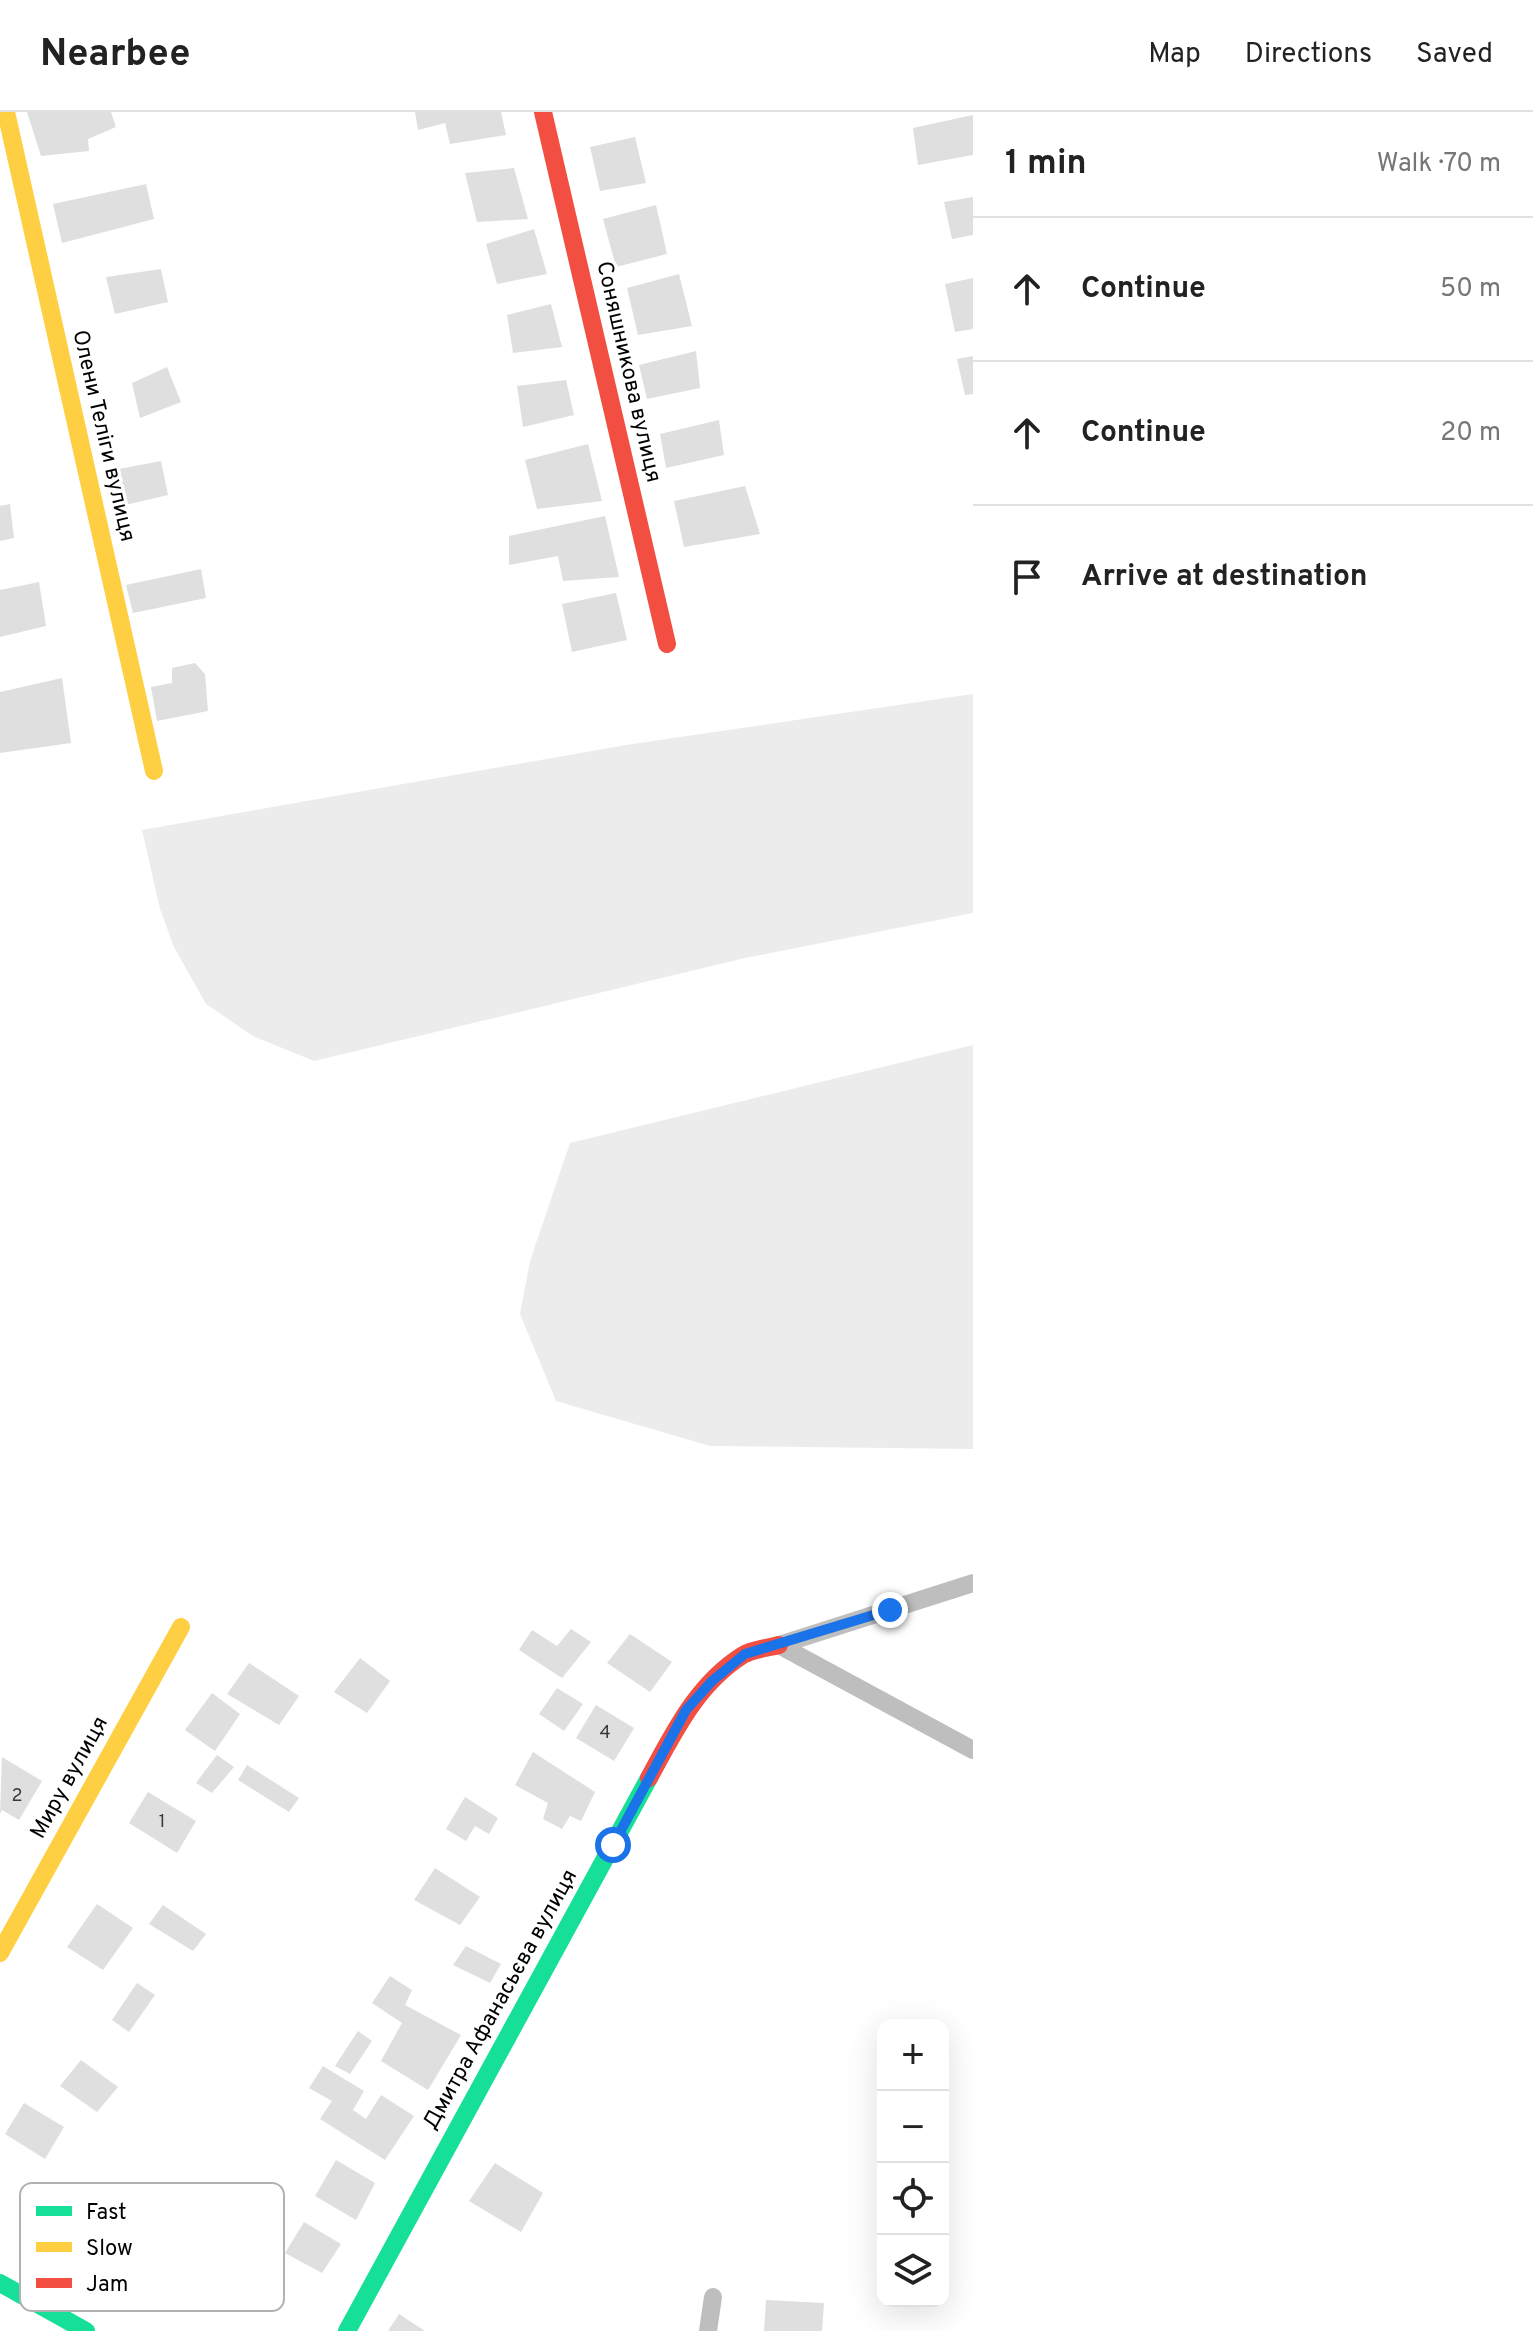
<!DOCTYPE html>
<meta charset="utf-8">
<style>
:root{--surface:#fff;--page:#f6f6f6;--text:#222;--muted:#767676;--line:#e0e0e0}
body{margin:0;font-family:Overpass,sans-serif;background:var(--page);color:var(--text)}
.controls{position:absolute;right:24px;bottom:24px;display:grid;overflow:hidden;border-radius:16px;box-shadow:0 8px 32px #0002}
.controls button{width:72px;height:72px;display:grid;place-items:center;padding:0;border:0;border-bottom:2px solid var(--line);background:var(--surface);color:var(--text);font:40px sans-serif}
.stop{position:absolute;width:24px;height:24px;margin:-18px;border:6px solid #1a73e8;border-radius:50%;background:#fff}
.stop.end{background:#1a73e8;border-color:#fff;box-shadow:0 2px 8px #0008}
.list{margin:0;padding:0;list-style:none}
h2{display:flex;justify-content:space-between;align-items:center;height:104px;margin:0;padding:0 32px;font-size:34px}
h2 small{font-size:26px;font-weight:400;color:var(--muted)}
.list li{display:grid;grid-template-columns:52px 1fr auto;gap:24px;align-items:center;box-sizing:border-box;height:144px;padding:0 32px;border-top:2px solid var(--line)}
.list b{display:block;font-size:30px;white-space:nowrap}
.list em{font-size:26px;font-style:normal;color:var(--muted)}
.icon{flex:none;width:44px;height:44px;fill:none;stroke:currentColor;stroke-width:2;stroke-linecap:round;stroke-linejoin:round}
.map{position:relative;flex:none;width:973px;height:2219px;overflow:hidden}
header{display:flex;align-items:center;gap:48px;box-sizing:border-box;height:112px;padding:0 40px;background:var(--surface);border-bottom:2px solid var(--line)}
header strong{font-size:38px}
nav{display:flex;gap:44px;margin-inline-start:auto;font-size:28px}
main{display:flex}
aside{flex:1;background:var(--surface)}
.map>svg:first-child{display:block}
</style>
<header>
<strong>Nearbee</strong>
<nav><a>Map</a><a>Directions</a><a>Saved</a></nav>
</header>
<main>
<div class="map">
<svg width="973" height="2219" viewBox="0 0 973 2219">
<rect width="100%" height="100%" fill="#fff"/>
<g fill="#ececec">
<path d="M973,582V801L745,846L314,949L253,924L206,892L174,835L160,797L142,718L626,633Z"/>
<path d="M973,933V1337L710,1334L556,1289L520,1202L530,1149L570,1031Z"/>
</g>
<g fill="#dfdfdf">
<path d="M27,0H111L116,15L88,27L89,39L41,44Z"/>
<path d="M415,0H501L506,23L450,32L445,11L418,18Z"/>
<path d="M973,3V43L918,53L913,16Z"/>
<path d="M635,25L646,71L600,79L590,35Z"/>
<path d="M514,56L528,107L477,110L465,61Z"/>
<path d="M146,72L154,107L62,131L53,92Z"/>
<path d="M973,85V123L952,127L944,90Z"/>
<path d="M656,93L667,142L616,155L603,107Z"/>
<path d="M534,117L547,162L497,172L486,132Z"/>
<path d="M161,157L168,190L115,202L106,165Z"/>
<path d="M679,162L692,214L638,223L627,176Z"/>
<path d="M973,166V217L955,220L945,172Z"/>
<path d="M551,192L562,235L513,241L507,203Z"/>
<path d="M696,239L700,276L647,287L639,253Z"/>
<path d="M973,244V282L965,283L957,247Z"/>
<path d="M167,255L181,290L140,306L132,271Z"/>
<path d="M566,268L574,303L523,315L517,274Z"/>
<path d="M719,308L724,343L666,356L660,322Z"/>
<path d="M588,332L602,389L537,397L525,348Z"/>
<path d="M161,349L168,383L121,394L114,358Z"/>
<path d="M745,374L760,422L684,435L674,389Z"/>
<path d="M10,392L14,426L0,429V394Z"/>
<path d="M605,404L619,465L563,469L558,444L509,453V424Z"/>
<path d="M201,457L206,486L133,501L126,473Z"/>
<path d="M39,470L46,514L0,525V478Z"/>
<path d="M616,481L627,528L572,540L562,492Z"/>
<path d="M195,551L205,562L208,599L157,609L151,575L172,571V556Z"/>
<path d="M62,566L71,631L0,641V580Z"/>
<path d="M571,1517L591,1530L562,1566L519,1538L532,1518L557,1534Z"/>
<path d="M630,1522L672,1550L650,1580L607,1551Z"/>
<path d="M360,1546L390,1569L367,1601L334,1580Z"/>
<path d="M249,1551L299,1584L279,1613L227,1582Z"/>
<path d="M557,1576L583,1592L564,1619L539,1602Z"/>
<path d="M212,1581L240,1602L215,1639L185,1618Z"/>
<path d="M596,1593L634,1616L614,1649L576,1626Z"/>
<path d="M533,1640L595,1680L581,1709L570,1704L562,1717L543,1707L548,1691L515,1673Z"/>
<path d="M217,1643L234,1655L212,1681L196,1671Z"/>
<path d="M2,1645L42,1669L19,1708L2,1698L0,1702Z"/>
<path d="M247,1653L299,1686L289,1700L238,1668Z"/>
<path d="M148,1680L196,1709L177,1741L129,1711Z"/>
<path d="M465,1685L498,1706L489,1722L475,1714L466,1729L446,1717Z"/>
<path d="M435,1756L480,1785L460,1813L414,1788Z"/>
<path d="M97,1792L133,1816L103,1858L67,1835Z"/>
<path d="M163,1793L206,1822L193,1839L149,1812Z"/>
<path d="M466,1834L501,1852L490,1871L453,1853Z"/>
<path d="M390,1864L412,1878L405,1893L461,1923L428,1978L381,1949L402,1911L372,1891Z"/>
<path d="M137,1871L155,1883L129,1920L112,1908Z"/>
<path d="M358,1919L372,1929L350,1962L335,1954Z"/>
<path d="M81,1948L118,1975L97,2000L60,1974Z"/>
<path d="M323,1954L364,1979L353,1998L366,2007L381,1983L414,2004L385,2048L320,2007L332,1989L309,1976Z"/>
<path d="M24,1991L64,2015L45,2047L5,2022Z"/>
<path d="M336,2048L375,2071L356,2108L315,2084Z"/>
<path d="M495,2051L543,2081L521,2120L469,2089Z"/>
<path d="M304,2110L341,2132L322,2161L285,2141Z"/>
<path d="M766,2188L824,2191L822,2219H764Z"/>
<path d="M399,2202L425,2219H388Z"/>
</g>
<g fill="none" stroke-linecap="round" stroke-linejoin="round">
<g stroke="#bebebe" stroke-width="18">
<path d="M779,1533L973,1638"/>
<path d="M779,1533L973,1471"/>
<path d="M708,2219L713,2185"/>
</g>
<g stroke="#16e098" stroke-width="18">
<path d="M0,2171L86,2219"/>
<path d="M347,2219L649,1666"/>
</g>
<g stroke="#ffcf43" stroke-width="18">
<path d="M6,0L154,659"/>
<path d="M0,1841L181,1515"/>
</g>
<g stroke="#f24e42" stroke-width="18">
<path d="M543,0L667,532"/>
<path d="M649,1666C674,1620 697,1572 743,1543C753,1537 768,1536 779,1533"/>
</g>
</g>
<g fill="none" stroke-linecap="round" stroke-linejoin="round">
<path stroke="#1a73e8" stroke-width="10" d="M613,1733L686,1598L712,1569L745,1542L890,1498"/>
</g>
<g text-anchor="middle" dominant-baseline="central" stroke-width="7" stroke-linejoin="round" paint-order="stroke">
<g font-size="18" fill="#383838">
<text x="605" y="1621">4</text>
<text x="17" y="1684">2</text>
<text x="162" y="1710">1</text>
</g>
<g font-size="22" fill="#000" stroke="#fff">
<text transform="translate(628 260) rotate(77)">Соняшникова вулиця</text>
<text transform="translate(103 324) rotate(77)">Олени Теліги вулиця</text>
<text transform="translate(70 1666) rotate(-61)">Миру вулиця</text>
<text transform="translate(501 1888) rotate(-61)">Дмитра Афанасьєва вулиця</text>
</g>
</g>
<rect x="20" y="2071" width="264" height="128" rx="12" fill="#fff" stroke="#b2b2b2" stroke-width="2"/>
<rect x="36" y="2094" width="36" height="10" fill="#16e098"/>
<rect x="36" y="2130" width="36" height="10" fill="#ffcf43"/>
<rect x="36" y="2166" width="36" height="10" fill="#f24e42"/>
<g font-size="22" fill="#000">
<text x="86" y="2107">Fast</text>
<text x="86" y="2143">Slow</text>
<text x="86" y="2179">Jam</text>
</g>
</svg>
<div class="controls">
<button>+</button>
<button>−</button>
<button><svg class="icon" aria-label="locate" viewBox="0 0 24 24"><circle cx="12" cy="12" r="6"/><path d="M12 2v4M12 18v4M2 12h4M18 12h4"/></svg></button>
<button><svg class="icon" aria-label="layers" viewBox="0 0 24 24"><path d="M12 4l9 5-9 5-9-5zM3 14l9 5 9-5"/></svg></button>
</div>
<div class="stop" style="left:613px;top:1733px"></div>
<div class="stop end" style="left:890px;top:1498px"></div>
</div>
<aside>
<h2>1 min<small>Walk · 70 m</small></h2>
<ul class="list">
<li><svg class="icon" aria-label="ahead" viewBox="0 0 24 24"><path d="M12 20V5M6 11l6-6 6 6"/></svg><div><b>Continue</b></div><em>50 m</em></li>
<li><svg class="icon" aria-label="ahead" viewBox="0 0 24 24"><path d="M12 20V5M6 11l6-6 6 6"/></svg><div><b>Continue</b></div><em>20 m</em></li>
<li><svg class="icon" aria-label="arrive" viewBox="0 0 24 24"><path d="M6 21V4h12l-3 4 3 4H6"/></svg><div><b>Arrive at destination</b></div></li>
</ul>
</aside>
</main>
